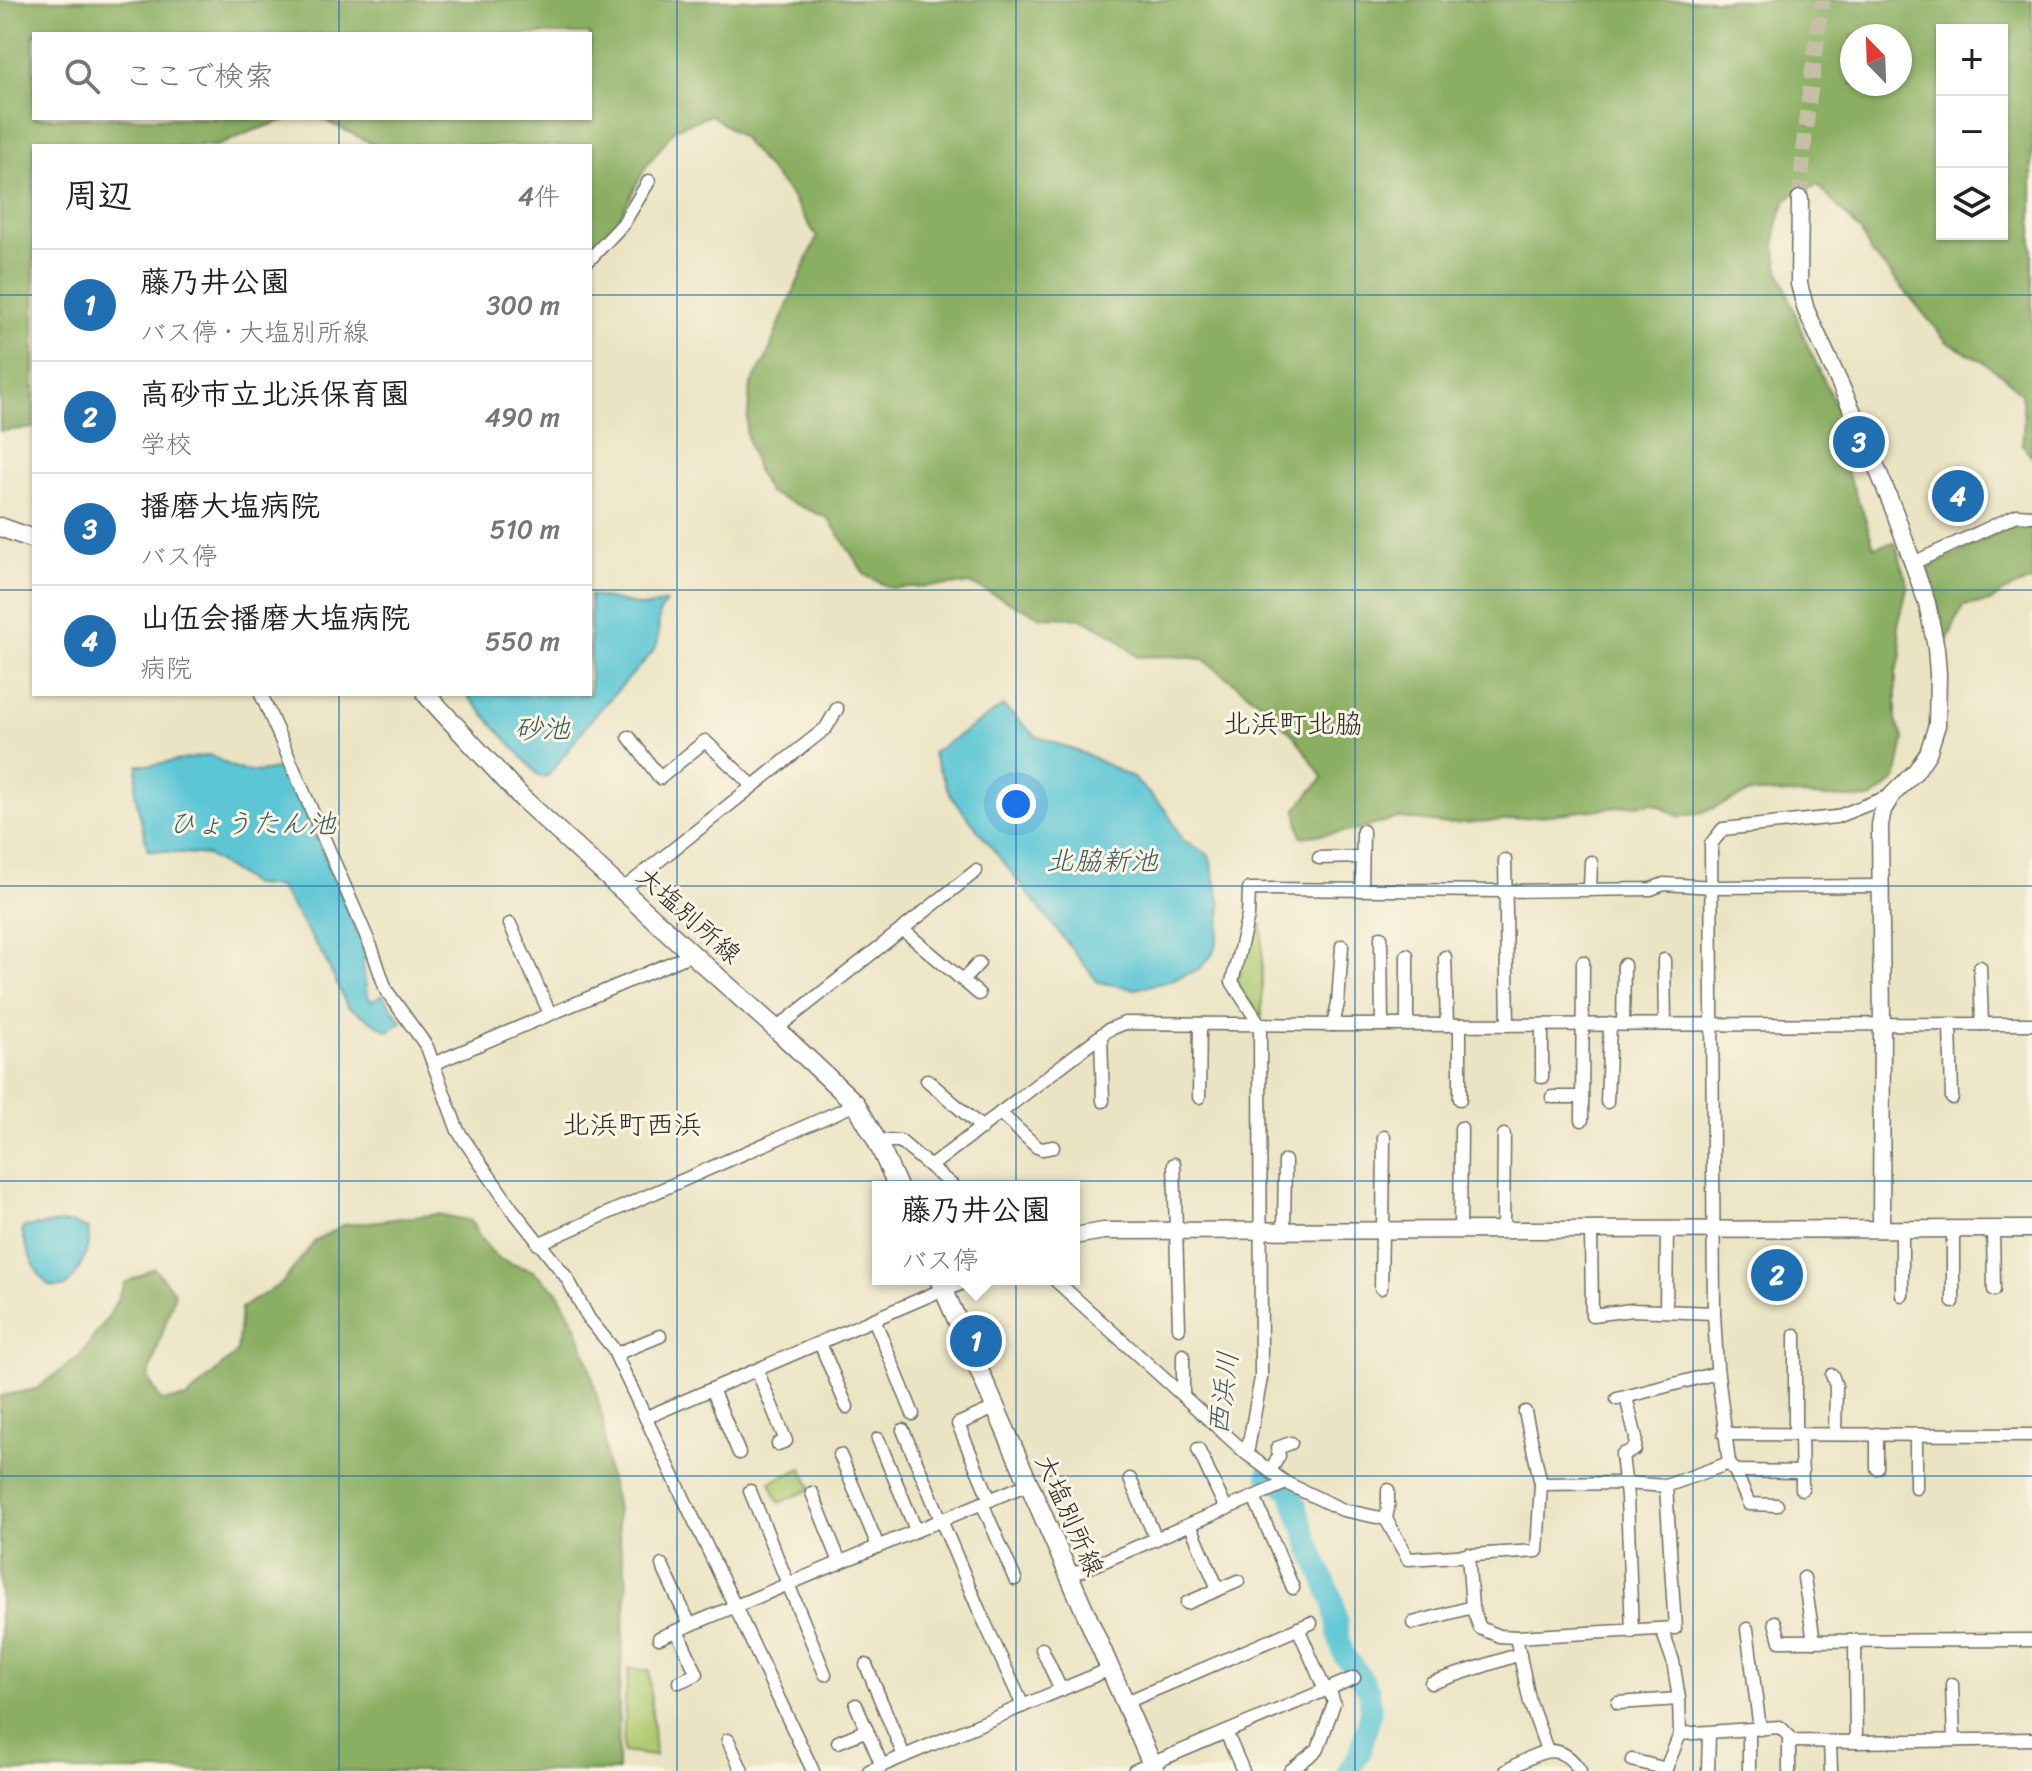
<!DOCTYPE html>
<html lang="ja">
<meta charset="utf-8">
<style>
:root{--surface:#fff;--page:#f2f2f2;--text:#222;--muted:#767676;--line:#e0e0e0;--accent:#1f6fb2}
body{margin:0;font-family:Sriracha,"Klee One",sans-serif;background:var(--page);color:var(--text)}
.controls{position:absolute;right:24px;top:24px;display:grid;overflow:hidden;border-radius:0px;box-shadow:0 2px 6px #0004}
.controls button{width:72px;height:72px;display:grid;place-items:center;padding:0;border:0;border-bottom:2px solid var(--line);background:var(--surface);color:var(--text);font:40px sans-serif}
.compass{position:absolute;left:1840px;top:24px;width:72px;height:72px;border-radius:50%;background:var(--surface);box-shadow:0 2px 6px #0004;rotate:337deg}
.you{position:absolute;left:1016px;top:804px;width:28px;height:28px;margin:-20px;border:6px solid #fff;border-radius:50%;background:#1a73e8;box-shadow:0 0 0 12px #1a73e833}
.badge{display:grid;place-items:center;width:52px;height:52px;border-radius:50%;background:var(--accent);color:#fff;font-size:26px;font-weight:700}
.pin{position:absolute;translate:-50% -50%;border:4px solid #fff;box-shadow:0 2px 8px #0006}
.popup{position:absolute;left:872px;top:1181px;width:208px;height:104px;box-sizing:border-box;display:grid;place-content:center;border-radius:0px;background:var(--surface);filter:drop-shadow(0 2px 6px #0005);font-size:26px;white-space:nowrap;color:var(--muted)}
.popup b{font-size:30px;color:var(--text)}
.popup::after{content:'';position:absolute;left:50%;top:100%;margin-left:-16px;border:16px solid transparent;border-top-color:var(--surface)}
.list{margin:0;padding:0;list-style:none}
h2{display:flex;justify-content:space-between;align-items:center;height:104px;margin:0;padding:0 32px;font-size:34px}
h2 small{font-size:26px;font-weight:400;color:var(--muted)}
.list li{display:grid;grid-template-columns:52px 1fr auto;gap:24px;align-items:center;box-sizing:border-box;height:112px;padding:0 32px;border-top:2px solid var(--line)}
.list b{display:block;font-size:30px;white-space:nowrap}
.list p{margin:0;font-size:26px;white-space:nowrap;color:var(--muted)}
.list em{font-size:26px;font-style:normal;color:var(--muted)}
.icon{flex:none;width:44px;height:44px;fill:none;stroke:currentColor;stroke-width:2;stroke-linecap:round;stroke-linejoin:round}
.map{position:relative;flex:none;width:2032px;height:1771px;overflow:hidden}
.search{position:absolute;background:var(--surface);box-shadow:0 2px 6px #0004;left:32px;top:32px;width:560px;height:88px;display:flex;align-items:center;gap:20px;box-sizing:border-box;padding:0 28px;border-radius:0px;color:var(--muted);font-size:30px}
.panel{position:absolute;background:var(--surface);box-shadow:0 2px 6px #0004;left:32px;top:144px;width:560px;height:552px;border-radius:0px}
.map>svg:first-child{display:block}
</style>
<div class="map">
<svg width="2032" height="1771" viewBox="0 0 2032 1771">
<rect width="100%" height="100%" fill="#fcf5e5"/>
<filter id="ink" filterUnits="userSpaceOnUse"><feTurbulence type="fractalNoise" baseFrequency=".0125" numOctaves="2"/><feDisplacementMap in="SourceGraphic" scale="16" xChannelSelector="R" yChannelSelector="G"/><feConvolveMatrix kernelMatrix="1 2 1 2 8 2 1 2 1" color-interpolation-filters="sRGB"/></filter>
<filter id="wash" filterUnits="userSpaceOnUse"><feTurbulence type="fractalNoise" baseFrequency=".006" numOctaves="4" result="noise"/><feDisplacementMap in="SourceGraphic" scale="32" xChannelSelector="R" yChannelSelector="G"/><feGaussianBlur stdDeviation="1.8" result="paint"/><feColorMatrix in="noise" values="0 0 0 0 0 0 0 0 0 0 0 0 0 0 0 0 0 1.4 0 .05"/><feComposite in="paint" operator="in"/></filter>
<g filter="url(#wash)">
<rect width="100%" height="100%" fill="#ebe4c4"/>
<g fill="#adca70" stroke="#6c7a4e" stroke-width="2">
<path d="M1251,925H1262V1017L1236,984Z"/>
<path d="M802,1468L811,1489L779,1503L770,1482Z"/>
<path d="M629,1668L649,1671L655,1756L623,1752L625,1700Z"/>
</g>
<g fill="#8aae62" stroke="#5a6c46" stroke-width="2" fill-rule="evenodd">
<path d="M0,0H2032V456L2022,444L2024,418L2021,393L2004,376L1982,361L1947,342L1891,274L1871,253L1861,232L1818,185L1796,192L1786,201L1777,225L1775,245L1778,266L1805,340L1850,436L1840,455L1863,512L1874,547L1895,542L1908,585L1898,626L1902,655L1896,672V722L1904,739L1896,780L1871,799L1825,797L1776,793H1750L1704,812L1680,817L1653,803L1505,820L1448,824L1399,818L1352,831L1301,837L1296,809L1323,778L1295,737L1260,703L1203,659L1170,656L1137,657L1115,636L1081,618L1042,617L971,584L890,588L865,575L828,518L769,493L756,469L746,433L751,384L767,357L778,327L817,237L789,193L742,138L711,115L676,128L645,168L613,231L590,250V146H377L320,118H590V34H34V118H291L250,132L217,146H34V428L0,431ZM1942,30H2002V234H1942ZM1852,36H1900V84H1852Z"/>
<path d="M2026,521H2032V582L2028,581L2003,592L1990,602L1963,606L1948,639L1947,647H1944L1939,609L1928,576L1930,567L2007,528Z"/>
<path d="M438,1214L471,1221L480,1238L498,1259L533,1271L557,1291L577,1328L588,1361L603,1420L607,1468L616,1503L620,1544L627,1580L619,1694L618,1771H0V1396L36,1389L80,1356L110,1314L125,1283L154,1268L175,1293L148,1378L161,1401L187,1398L237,1352L241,1308L282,1283L315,1241L343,1225Z"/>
</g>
<g fill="#5bc6d5" stroke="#437880" stroke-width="2">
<path d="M590,595L644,607L666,602L659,614L658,642L652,653L594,716L548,776L540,777L466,694H590Z"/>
<path d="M1003,706L1036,736L1088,755L1133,778L1165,809L1183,840L1209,855L1221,905L1218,938L1212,955L1198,970L1166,982L1135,989L1098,982L951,796L932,753Z"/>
<path d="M210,755C242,773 250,776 286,767L368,957L362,960L367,995L372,1001L382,994L402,1022L388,1031L347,1006L325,959L279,887L253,885L207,855L148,850L135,794L138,765H152Z"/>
<path d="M61,1223H72L88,1229C92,1244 78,1278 65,1287C64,1287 54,1287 52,1286C37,1281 25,1245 22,1230L24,1227Z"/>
</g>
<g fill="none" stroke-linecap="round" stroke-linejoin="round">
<path stroke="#5bc6d5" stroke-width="22" d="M1268,1474L1290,1490L1312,1551L1333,1601L1339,1640L1344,1656L1357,1671L1369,1691L1371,1711L1360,1753L1348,1771"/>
</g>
</g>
<g filter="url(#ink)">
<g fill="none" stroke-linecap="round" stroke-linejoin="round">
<path stroke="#c5bfa5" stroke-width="16" stroke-dasharray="16 8" stroke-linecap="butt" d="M1800,199L1805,130L1822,0"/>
<g stroke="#6e6c61" stroke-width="15">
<g id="minor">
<path d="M590,259L623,224L649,181"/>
<path d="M1913,563L2017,515L2032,516"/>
<path d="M261,694L372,949L386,990L427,1047L458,1131L512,1209L567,1278L589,1319L612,1347L813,1771"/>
<path d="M629,737L660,778L705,741L753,786"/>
<path d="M1319,858L1362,857"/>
<path d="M1505,860L1508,1025"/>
<path d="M622,890L826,728L837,709"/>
<path d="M1362,890L1363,831"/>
<path d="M1590,890L1591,862"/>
<path d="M510,924L550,1014"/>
<path d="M902,929L979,994"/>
<path d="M1381,937L1382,1025"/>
<path d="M1407,955V1025"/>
<path d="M1445,957L1447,1025"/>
<path d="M1664,960L1665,1024"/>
<path d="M1980,967L1982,1024"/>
<path d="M963,980L979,963"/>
<path d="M1623,1024L1624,965"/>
<path d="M1950,1024L1952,1098"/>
<path d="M1333,1025L1338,1003L1342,946"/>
<path d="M776,1029L976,871"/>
<path d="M1101,1035L1103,1101"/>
<path d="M433,1064L692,954"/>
<path d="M1542,1077V1025"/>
<path d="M927,1080L982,1128"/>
<path d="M1199,1097L1200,1024"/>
<path d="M1552,1097H1582"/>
<path d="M1460,1099V1025"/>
<path d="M1607,1102L1610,1024"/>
<path d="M1000,1113L1037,1147L1042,1149L1053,1147"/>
<path d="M1582,1120L1583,962"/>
<path d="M877,1141H900L954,1187"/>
<path d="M1174,1164L1179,1328"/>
<path d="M931,1166L1108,1030L1125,1023L1333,1025L2032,1024"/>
<path d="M1902,1229V1295"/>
<path d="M1953,1229V1302"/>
<path d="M1993,1229L1994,1290"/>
<path d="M1460,1230L1461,1128"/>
<path d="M1503,1230L1504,1135"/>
<path d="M1591,1230L1592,1315L1632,1310L1714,1313"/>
<path d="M1284,1231L1285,1161"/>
<path d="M1383,1231L1384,1137"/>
<path d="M538,1244L856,1104"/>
<path d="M1054,1279L1247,1454L1286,1483L1343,1510L1386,1519L1408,1559L1537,1551L1541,1484L1625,1483L1666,1486L1729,1463L1717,1367L1714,1313L1711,844L1723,829L1836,817L1892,795"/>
<path d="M1381,1288L1382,1231"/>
<path d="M1666,1311L1667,1230"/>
<path d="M874,1319L913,1414"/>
<path d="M1795,1335V1434"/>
<path d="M820,1343L847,1407"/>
<path d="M616,1354L660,1336"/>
<path d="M757,1370L786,1441L778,1444"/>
<path d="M1832,1375L1836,1386L1835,1434"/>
<path d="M712,1389L739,1453"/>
<path d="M1183,1396V1355"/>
<path d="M1626,1397L1636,1438L1635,1449L1622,1455L1627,1497L1632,1632"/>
<path d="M1617,1399L1717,1373"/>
<path d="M1525,1412L1541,1484"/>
<path d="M647,1417L944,1289"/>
<path d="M903,1430L979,1610L1023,1706"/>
<path d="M1724,1434L2032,1435"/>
<path d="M1801,1434L1802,1489"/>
<path d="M1877,1434V1468"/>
<path d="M1916,1434V1488"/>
<path d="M878,1439L916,1530"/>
<path d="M1198,1449L1226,1509"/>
<path d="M1247,1454L1261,1378L1260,1025L1232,982L1248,916L1249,889L1506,891L1651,889L1664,884L1713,887L1880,886"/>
<path d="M840,1455L878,1546"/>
<path d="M1729,1463L1735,1471L1749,1504L1777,1505"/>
<path d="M1270,1471L1279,1456L1277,1448L1291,1443"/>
<path d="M1735,1471L1802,1472"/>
<path d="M1130,1479L1156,1539"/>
<path d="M750,1491L825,1674"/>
<path d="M812,1493L840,1562"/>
<path d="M1254,1497L1293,1588"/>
<path d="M990,1500L958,1424L995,1408"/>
<path d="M982,1503L1015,1579"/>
<path d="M1386,1519L1388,1508V1490"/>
<path d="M1190,1524L1218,1589"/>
<path d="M1468,1554L1472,1607L1480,1628L1499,1636L1516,1637L1675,1628L1666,1486"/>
<path d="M662,1565L690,1625"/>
<path d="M1069,1576L1286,1483"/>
<path d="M1804,1578L1814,1641"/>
<path d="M1187,1603L1238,1581"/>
<path d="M1775,1622L1780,1641L2032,1640"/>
<path d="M1413,1623L1472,1607"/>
<path d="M1298,1628L1325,1690"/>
<path d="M1747,1629L1760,1729"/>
<path d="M1662,1630L1673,1661L1679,1699L1680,1734L1665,1771"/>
<path d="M677,1631L697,1674L679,1682"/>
<path d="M1516,1637L1530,1703L1547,1750"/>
<path d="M659,1638L1028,1484"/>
<path d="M1855,1641L1856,1742"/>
<path d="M1042,1649L1061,1690"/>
<path d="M866,1665L904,1756"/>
<path d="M1431,1683L1520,1654"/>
<path d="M1952,1684L1954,1740"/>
<path d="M1124,1703L1311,1623"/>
<path d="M1618,1703L1679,1699"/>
<path d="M856,1705L882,1766"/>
<path d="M1749,1730V1771"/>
<path d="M1226,1732L1243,1771"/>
<path d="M1680,1734L1780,1727L1794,1741L1856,1742L2032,1739"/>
<path d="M1789,1736V1771"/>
<path d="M728,1740L742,1771"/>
<path d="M838,1742L867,1730"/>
<path d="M1830,1742L1831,1771"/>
<path d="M1632,1760L1666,1769"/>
<path d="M869,1771L1110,1669"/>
<path d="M1134,1771L1354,1678"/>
<path d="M1290,1771L1318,1749L1334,1703L1329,1688"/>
<path d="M1506,1771C1534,1756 1557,1735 1580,1771"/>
<path d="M1708,1771L1709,1733"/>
</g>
</g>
<g stroke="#6e6c61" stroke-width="19">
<g id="tertiary">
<path d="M1800,199L1799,284L1806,310L1864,436L1895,513L1927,603L1936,648L1938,674L1937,725L1928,753L1916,771L1892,795L1883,810L1880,825L1882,1025L1881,1229"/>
<path d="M1074,1236L1104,1231L2032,1229"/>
<path d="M944,1289L967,1279"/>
</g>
</g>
<g stroke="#6e6c61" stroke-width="21">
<g id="secondary">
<path d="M0,527L34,539"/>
<path d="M426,694L523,799L692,954L776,1029L856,1104L877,1141L898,1187"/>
<path d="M939,1279L1155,1771"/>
</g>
</g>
<use href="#minor" stroke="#fff" stroke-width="12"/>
<use href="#tertiary" stroke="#fff" stroke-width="16"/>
<use href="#secondary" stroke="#fff" stroke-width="18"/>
</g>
</g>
<path fill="none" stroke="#1f6fb2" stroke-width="2" stroke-opacity="0.55" d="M339,0V34M677,0V1771M1016,0V1771M1355,0V1771M1693,0V1771M339,118V146M0,295H34M590,295H2032M0,590H34M590,590H2032M339,694V1771M0,886H2032M0,1181H2032M0,1476H2032"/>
<g text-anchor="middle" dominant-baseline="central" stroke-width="6" stroke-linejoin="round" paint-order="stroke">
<g font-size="26" fill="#2b2b2b" stroke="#fcf5e5">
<text transform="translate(689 915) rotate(42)">大塩別所線</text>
<text transform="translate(1070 1515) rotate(66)">大塩別所線</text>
</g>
<g font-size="28" fill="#2b2b2b" stroke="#fcf5e5">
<text x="1293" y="723">北浜町北脇</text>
<text x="632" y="1124">北浜町西浜</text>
</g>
<g font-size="28" font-style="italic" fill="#395a5e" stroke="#fcf5e5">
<text x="542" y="728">砂池</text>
<text x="252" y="823">ひょうたん池</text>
<text x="1102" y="860">北脇新池</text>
<text transform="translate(1223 1393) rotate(-83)">西浜川</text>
</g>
</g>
</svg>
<div class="controls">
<button>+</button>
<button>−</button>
<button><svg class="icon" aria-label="layers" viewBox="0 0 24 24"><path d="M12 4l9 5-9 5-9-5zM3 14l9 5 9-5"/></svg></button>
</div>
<svg class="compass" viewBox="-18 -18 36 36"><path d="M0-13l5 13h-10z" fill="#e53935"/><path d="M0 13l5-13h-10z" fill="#767676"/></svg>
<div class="you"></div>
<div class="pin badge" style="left:976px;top:1341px">1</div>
<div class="popup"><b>藤乃井公園</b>バス停</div>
<div class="pin badge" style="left:1777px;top:1275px">2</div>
<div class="pin badge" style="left:1859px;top:442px">3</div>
<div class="pin badge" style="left:1958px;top:496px">4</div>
<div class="search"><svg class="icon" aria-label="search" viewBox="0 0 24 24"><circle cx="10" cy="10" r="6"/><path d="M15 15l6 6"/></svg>ここで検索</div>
<section class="panel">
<h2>周辺<small>4件</small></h2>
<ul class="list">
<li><span class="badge">1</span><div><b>藤乃井公園</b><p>バス停 · 大塩別所線</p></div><em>300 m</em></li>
<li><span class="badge">2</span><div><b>高砂市立北浜保育園</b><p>学校</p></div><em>490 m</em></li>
<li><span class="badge">3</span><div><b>播磨大塩病院</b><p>バス停</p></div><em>510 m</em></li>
<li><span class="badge">4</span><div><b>山伍会播磨大塩病院</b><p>病院</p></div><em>550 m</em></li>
</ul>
</section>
</div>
